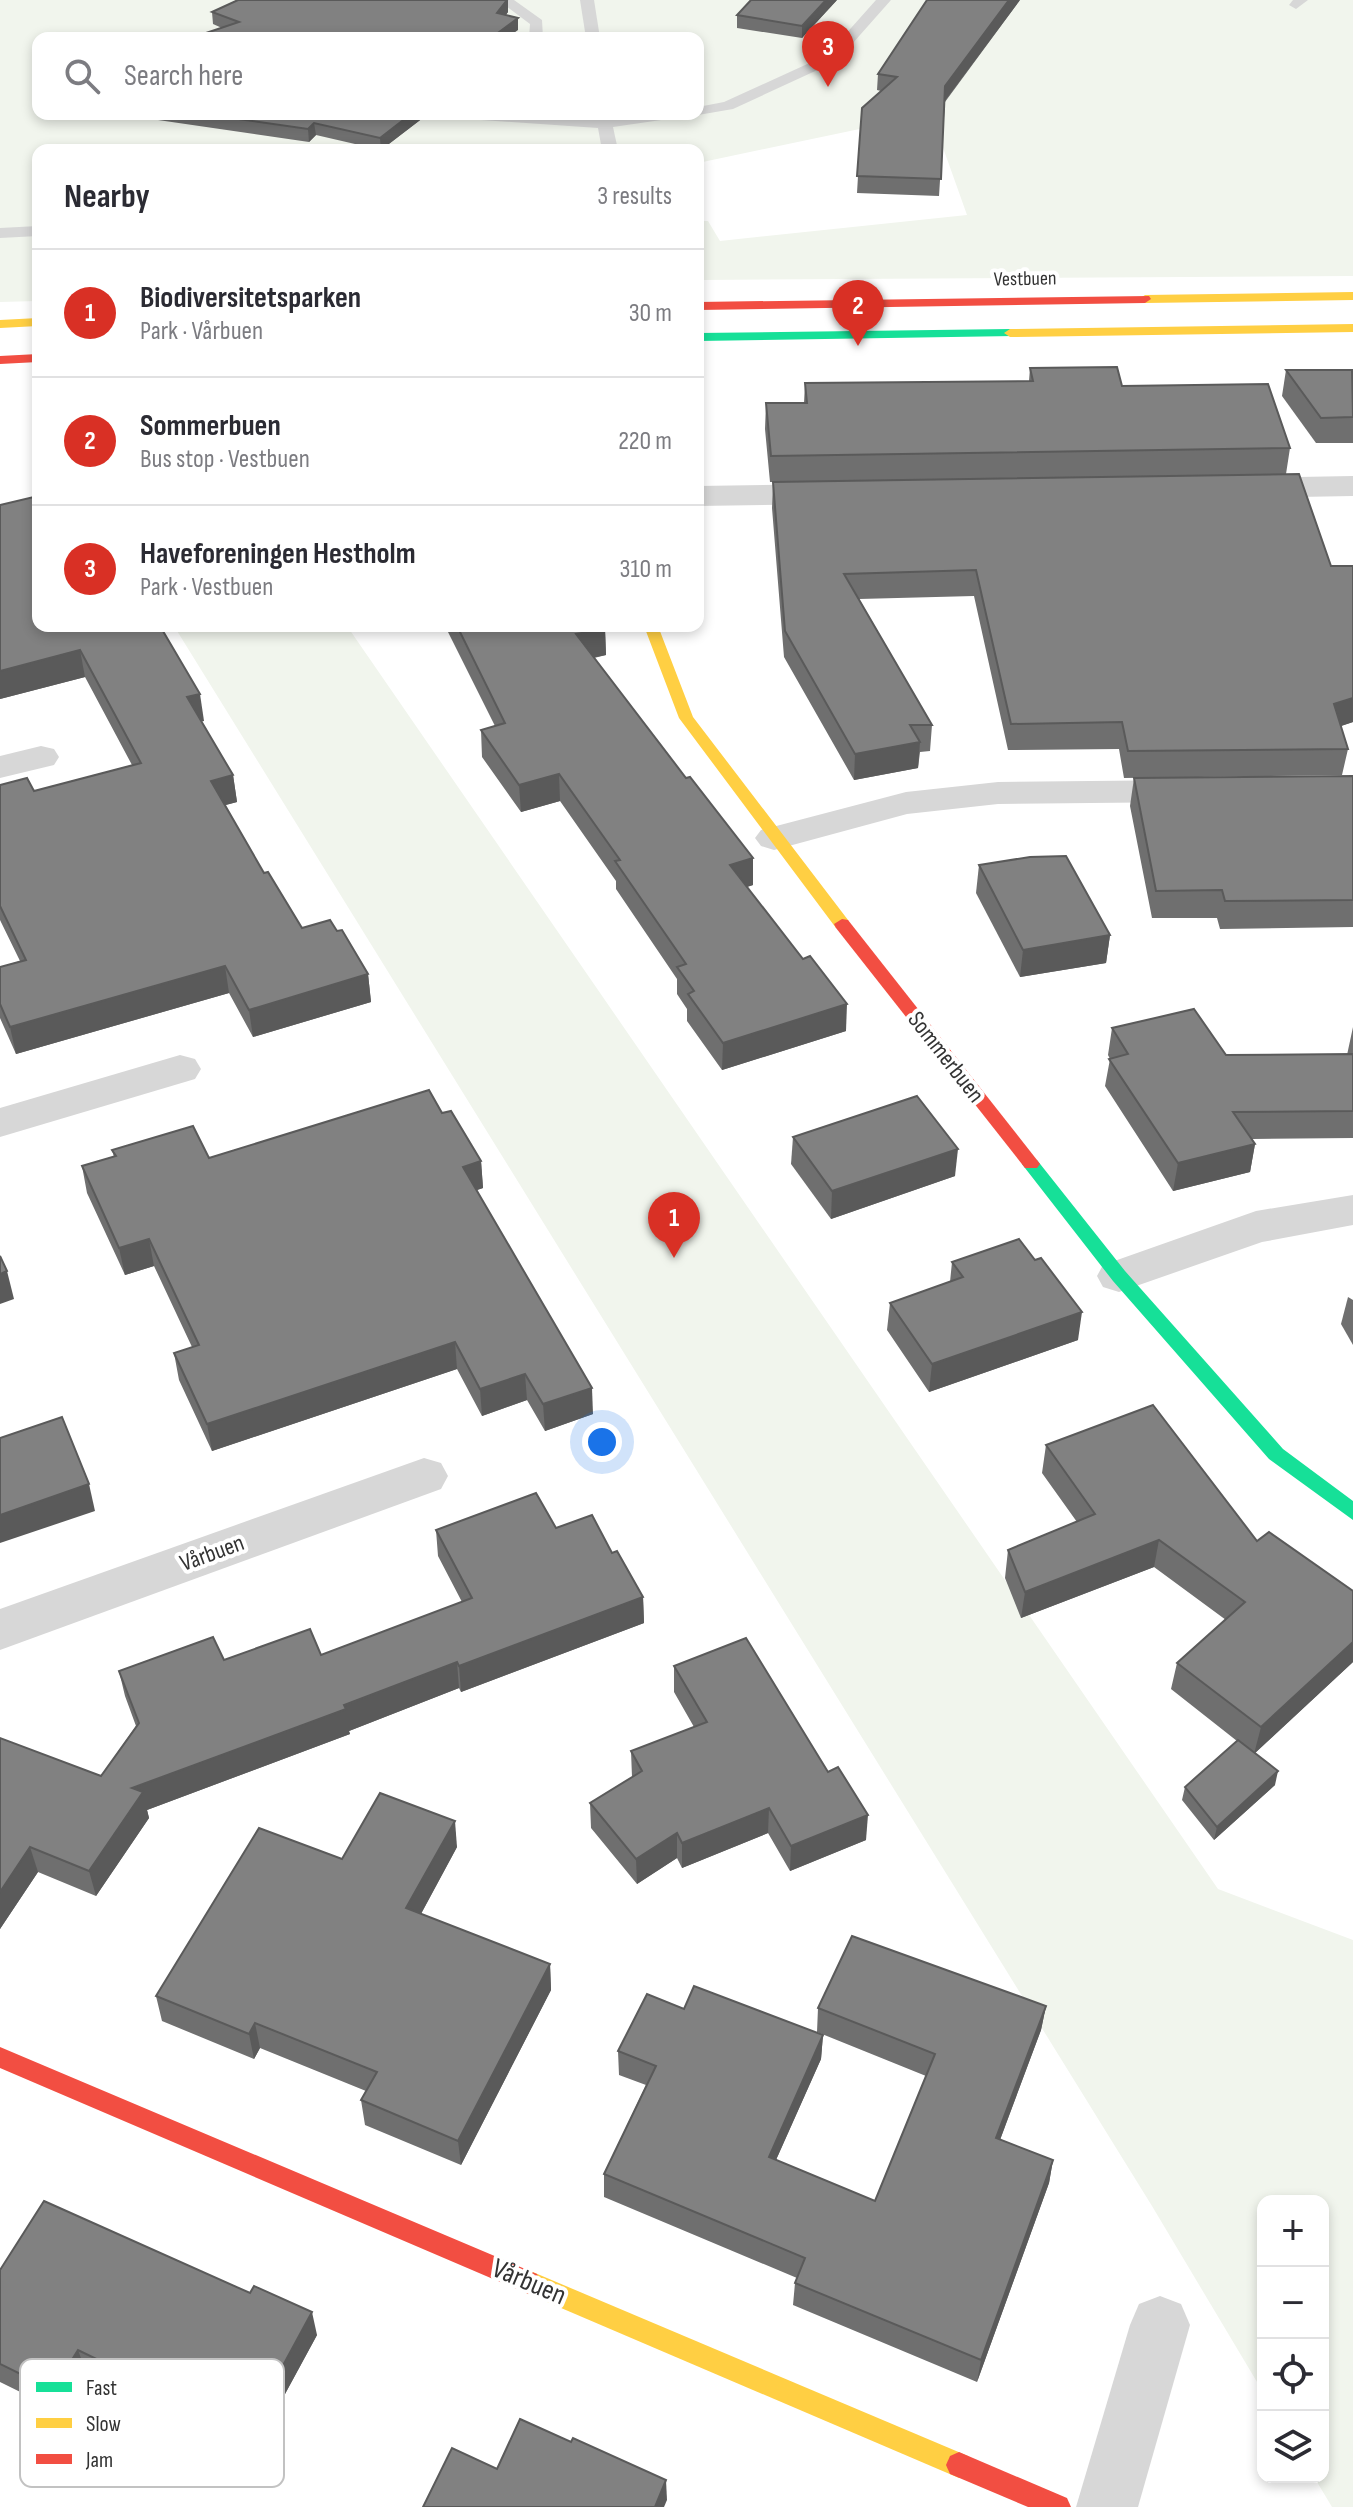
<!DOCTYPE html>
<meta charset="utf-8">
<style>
:root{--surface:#fff;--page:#f7f7f7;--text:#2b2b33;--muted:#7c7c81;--line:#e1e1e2;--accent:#d93025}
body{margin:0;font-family:"Sofia Sans Condensed",sans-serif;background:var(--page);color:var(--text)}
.controls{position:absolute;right:24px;bottom:24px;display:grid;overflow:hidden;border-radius:16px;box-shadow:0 4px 12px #0003}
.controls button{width:72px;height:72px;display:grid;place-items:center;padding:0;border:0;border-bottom:2px solid var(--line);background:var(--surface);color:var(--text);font:40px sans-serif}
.you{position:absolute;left:602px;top:1442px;width:28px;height:28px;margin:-20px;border:6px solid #fff;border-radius:50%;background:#1a73e8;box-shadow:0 0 0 12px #1a73e833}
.badge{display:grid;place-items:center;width:52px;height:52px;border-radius:50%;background:var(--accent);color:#fff;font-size:26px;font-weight:700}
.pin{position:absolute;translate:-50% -66px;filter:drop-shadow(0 2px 4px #0008)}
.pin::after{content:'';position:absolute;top:42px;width:28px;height:24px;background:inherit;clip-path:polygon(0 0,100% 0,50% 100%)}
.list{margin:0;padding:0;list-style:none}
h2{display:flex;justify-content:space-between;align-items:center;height:104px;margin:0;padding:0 32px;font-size:34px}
h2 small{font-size:26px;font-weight:400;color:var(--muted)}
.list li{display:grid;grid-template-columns:52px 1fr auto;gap:24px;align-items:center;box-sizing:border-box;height:128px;padding:0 32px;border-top:2px solid var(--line)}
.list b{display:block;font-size:30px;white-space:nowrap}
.list p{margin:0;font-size:26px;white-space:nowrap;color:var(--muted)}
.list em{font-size:26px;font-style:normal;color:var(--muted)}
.icon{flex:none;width:44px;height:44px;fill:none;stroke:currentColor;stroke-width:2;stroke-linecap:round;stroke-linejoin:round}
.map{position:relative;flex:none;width:1353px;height:2507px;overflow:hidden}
.search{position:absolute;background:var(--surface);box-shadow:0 4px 12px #0003;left:32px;top:32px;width:672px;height:88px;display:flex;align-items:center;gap:20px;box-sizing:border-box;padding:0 28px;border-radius:16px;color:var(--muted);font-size:30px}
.panel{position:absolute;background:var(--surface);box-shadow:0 4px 12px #0003;left:32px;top:144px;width:672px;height:488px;border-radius:16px}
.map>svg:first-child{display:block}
</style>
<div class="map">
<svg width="1353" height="2507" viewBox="0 0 1353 2507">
<rect width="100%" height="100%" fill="#fff"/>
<g fill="#f1f5ed" fill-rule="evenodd">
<path d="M0,0H1353V276L698,280V221H708L720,241L967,215L931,114L698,163V150H38V301L0,302ZM38,38H698V114H38Z"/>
<path d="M174,626H347L1218,1889L1353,1940V2507H1332L1314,2477H1323V2201H1263V2392L1152,2206Z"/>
</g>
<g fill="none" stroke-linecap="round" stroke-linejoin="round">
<g fill="#d7d7d7" fill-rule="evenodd">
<path d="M498,0H514L542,20L543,38H529L530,24Z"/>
<path d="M580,0H594L600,38H586Z"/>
<path d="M876,0H891L837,61L733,109L698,115L693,114H698V107L724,102L827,55Z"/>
<path d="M1293,0H1308L1296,9L1289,5Z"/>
<path d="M445,114H519L597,119L596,114H610L611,119L644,114H682L675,118L613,127L618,150H602L598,128L452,118Z"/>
<path d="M38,226V236L0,238V228Z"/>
</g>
<g fill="#d7d7d7" fill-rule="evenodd">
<path d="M1353,476V496L1244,498L1232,495L1228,488L1232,481L1244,478Z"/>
<path d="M832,484L844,487L848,494L844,501L832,504L698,506V486Z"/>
<path d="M41,746L54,749L59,757L54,765L0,778V756Z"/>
<path d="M1190,780L1203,783L1209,791L1203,799L1190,802L998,804L907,814L774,850L761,846L755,838L761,830L906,792L998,782Z"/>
<path d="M180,1055L195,1059L201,1069L195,1079L0,1137V1108Z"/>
<path d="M1353,1195V1225L1262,1242L1119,1292L1103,1287L1097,1276L1103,1265L1256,1211Z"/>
<path d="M424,1458L441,1463L448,1476L441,1489L0,1650V1609Z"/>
<path d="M1160,2296L1181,2304L1190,2325L1138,2507H1076L1130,2325L1139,2304Z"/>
</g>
<g fill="#16e098" fill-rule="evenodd">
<path d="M1010,329L1014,330V336L698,341V333Z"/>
<path d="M1031,1158L1037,1160L1125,1271L1283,1449L1353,1501V1520L1269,1459L1113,1281L1025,1168L1022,1164L1025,1160Z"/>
</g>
<g fill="#ffcf43" fill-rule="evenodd">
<path d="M1353,292V300L1145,303L1139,299L1145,295Z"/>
<path d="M38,318V326L0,328V320Z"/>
<path d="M1353,324V332L1010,337L1004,333L1010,329Z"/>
<path d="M644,626H658L693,717L848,920L850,924L848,928H836L679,718Z"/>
<path d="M528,2270L968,2456L972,2465L968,2474L959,2478L519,2290L516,2282L519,2274Z"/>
</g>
<g fill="#f24e42" fill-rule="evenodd">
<path d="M1149,296L1151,299L1145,303L698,310V302Z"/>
<path d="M38,354V362L0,364V356Z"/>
<path d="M842,919L848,920L1037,1160L1040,1164L1037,1168H1025L836,928L834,924Z"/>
<path d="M0,2047L537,2274L540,2282L537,2290L528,2294L519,2290L0,2068Z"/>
<path d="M959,2452L1067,2498L1071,2507H1028L950,2474L946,2465L950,2456Z"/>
</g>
</g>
<g fill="#6f6f6f">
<path d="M236,0H508V12L506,15L518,30L222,28L213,24L212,12L237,0Z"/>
<path d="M837,0L802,38L737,28V15Z"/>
<path d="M1020,0L945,102L939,196L857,193L862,108L881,91L877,90L878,74Z"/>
<path d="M157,114H428L381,150L316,135L309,142L158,120Z"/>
<path d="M1030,368L1122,386L1290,448L1286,474L770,482L765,429L766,403H804L805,383L1029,381Z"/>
<path d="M1286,370L1353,372V443H1316L1282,396Z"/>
<path d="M773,482L1331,566H1353V722L1341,726L1348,749L1342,775L1124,778L1119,749L1008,750L974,596L859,599L932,725L930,751L920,752L918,768L854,780L784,657L772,508Z"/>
<path d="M0,505L204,721H201L233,775L237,802L225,805L264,873L302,928L337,931L368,974L371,1002L253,1037L229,993L16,1054L0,1018V967L20,961L0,920V785L34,791L132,765L85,677L0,699Z"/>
<path d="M445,626H604L605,629L606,655L594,658L686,778L753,858V885L747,887L846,1031L722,1070L687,1021V1009L677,994V979L616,889V881L560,801L521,812L482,757L481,730L495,726Z"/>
<path d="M1353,776V927L1220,929L1217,918H1152L1130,806L1134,778Z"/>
<path d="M979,865L1110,935L1106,963L1020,977L976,893Z"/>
<path d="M1353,1027V1138L1252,1139L1255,1144L1250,1172L1173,1191L1105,1086L1110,1059L1108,1055L1112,1028L1226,1055H1347Z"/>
<path d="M442,1113L481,1161L483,1188L477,1190L593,1414L545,1431L527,1400L482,1416L457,1369L212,1451L179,1380L174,1353L192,1347L154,1266L125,1275L87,1193L82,1166L114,1157L112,1150L209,1158Z"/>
<path d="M793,1137L955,1176L831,1219L791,1164Z"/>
<path d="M952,1262L1078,1340L929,1392L887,1330L890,1303L950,1282Z"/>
<path d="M1348,1297L1353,1300V1345L1341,1324Z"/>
<path d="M1046,1445L1257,1541L1353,1662L1255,1753L1275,1785L1214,1840L1182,1800L1185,1787L1237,1741L1171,1689L1177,1663L1226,1620L1154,1567L1021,1618L1005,1578L1008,1550L1077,1522L1042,1473Z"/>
<path d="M556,1528L612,1553L643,1597L644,1623L461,1692L459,1688L349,1731L350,1734L147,1810L149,1818L96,1896L38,1872L0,1929V1738L101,1776L136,1726L125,1696L119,1671L224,1660L321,1655L462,1602L438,1556L436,1530Z"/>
<path d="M674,1666L866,1840L790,1871L768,1833L682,1868L677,1858L637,1884L591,1828L590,1803L632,1777L631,1751L694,1727L674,1692Z"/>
<path d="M457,1847L421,1914L550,1964L551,1990L461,2165L365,2125L361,2100L366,2091L260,2048L254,2059L162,2021L156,1996L342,1859Z"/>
<path d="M1046,2006L1041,2030L1000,2140L1053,2160L1049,2183L977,2382L793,2305L795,2283L797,2278L604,2197V2174L646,2085L619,2075L618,2051L684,2009L823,2035L821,2059L776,2160L875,2201L926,2076L817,2032L818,2008Z"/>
<path d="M0,2270L317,2335L266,2429L264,2427L239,2472L192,2449L186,2427L188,2423L86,2372L61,2412L0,2382Z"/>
</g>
<g fill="#5a5a5a">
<path d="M508,0V12L497,25V13Z"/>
<path d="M826,0H837L802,38V26Z"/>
<path d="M1009,0H1020L944,102L945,86Z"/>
<path d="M518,18V30L507,38H491Z"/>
<path d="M411,114H428L381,150L380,138Z"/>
<path d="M314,123L316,135L309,142L308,129Z"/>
<path d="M605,629L606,655L576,661V634Z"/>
<path d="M80,650L85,677L0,699V671Z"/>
<path d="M200,694L204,721L191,724L187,697Z"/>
<path d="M1353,698V722L1329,730L1334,704Z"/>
<path d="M920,742L918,768L854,780L855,754Z"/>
<path d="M559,774L560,801L521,812L519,785Z"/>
<path d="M233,775L237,802L215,808L211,781Z"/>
<path d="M753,858V885L730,892V865Z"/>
<path d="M1110,935L1106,963L1020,977L1023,950Z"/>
<path d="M225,966L229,993L16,1054L10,1027Z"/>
<path d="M368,974L371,1002L253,1037L249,1010Z"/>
<path d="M847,1004L846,1031L722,1070L723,1043Z"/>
<path d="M1255,1144L1250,1172L1173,1191L1178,1163Z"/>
<path d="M958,1149L955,1176L831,1219L832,1191Z"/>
<path d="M481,1161L483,1188L465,1194L463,1167Z"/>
<path d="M149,1239L154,1266L125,1275L119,1248Z"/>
<path d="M7,1271L14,1299L0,1304V1274Z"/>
<path d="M1082,1312L1078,1340L929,1392L932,1364Z"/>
<path d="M455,1342L457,1369L212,1451L207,1424Z"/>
<path d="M525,1374L527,1400L482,1416L480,1389Z"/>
<path d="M592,1388L593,1414L545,1431L543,1404Z"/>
<path d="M89,1484L95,1511L0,1543V1515Z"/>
<path d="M1159,1540L1154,1567L1021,1618L1025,1592Z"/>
<path d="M643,1597L644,1623L461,1692L459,1666Z"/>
<path d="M1353,1642V1662L1254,1754L1261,1727Z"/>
<path d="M457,1662L459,1688L349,1731L350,1734L147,1810L149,1818L96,1896L89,1871L132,1788Z"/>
<path d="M1278,1771L1275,1785L1214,1840L1217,1827Z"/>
<path d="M769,1808L768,1833L682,1868V1843Z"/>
<path d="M868,1815L866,1840L790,1871L791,1846Z"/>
<path d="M455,1821L457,1847L410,1934L406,1908Z"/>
<path d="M677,1833V1858L637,1884L636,1859Z"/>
<path d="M30,1847L38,1872L0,1929V1892Z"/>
<path d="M550,1964L551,1990L461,2165L458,2141Z"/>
<path d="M1046,2006L1041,2030L992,2161L996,2138Z"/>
<path d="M255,2023L260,2048L254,2059L249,2034Z"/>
<path d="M823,2035L821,2059L767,2180L769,2157Z"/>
<path d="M1053,2160L1049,2183L977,2382L981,2360Z"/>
<path d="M312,2312L317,2335L266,2429L261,2406Z"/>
<path d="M78,2350L86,2372L61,2412L53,2390Z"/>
<path d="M258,2405L264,2427L239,2472L232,2450Z"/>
<path d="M666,2480L667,2500L664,2507H655Z"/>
</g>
<g fill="#818181" stroke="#5a5a5a" stroke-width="2">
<path d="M238,0H507L497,13L518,18L491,38H191L239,22L212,12Z"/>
<path d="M751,0H826L802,26L737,15Z"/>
<path d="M927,0H1009L945,86L941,179L857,176L862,108L897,77L878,74Z"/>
<path d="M203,114H411L380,138L314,123L308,129Z"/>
<path d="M1117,367L1122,386L1268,384L1290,448L771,456L766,403H807L805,383L1033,381L1030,368Z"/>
<path d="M1286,370H1352L1353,417L1321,418Z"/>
<path d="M1299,474L1331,566H1353V698L1334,704L1348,749L1128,751L1122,722L1011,724L976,570L844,574L932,725H910L920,742L855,754L785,631L773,482Z"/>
<path d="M38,496V626H160L200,694L187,697L233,775L211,781L264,873L268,872L302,928L330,920L337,931L342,930L368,974L249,1010L225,966L10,1027L0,1004V967L26,960L0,906V785L27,778L34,791L141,763L80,650L0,671V505Z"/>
<path d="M457,626H604L605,629L576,634L686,778L690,777L753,858L730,865L803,959L810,956L847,1004L723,1043L688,994L694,991L677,967L686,964L615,861L620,860L559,774L519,785L481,730L505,723Z"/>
<path d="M1353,776V900L1225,901L1222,890L1156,891L1134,778Z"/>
<path d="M1066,856L1110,935L1023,950L979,865L1030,857Z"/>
<path d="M1194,1009L1226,1055L1353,1054V1111L1233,1112L1255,1144L1178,1163L1109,1059L1128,1054L1112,1028Z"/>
<path d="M429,1090L442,1113L451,1111L481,1161L463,1167L592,1388L543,1404L525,1374L480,1389L455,1342L207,1424L174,1353L199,1345L149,1239L119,1248L82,1166L116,1156L112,1150L193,1126L209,1158Z"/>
<path d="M917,1096L958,1149L832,1191L793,1137Z"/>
<path d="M1019,1239L1035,1260L1041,1258L1082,1312L932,1364L890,1303L963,1277L952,1262Z"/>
<path d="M0,1256L7,1271L0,1274Z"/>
<path d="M1153,1405L1257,1541L1269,1532L1353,1591V1642L1261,1727L1177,1663L1245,1602L1159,1540L1025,1592L1008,1550L1095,1514L1046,1445Z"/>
<path d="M62,1417L89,1484L0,1515V1438Z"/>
<path d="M536,1493L556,1528L592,1515L612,1553L617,1551L643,1597L459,1666L457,1662L344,1705L346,1709L132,1788L143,1792L89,1871L30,1847L0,1892V1738L101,1776L139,1723L119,1671L213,1637L224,1660L310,1629L321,1655L472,1598L436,1530Z"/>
<path d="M746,1638L828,1772L838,1767L868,1815L791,1846L769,1808L682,1843L677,1833L636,1859L590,1803L642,1771L631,1751L707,1722L674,1666Z"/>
<path d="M1238,1740L1278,1771L1217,1827L1185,1787Z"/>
<path d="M380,1793L455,1821L406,1908L550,1964L458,2141L361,2100L377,2072L255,2023L249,2034L156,1996L259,1828L342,1859Z"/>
<path d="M852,1936L1046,2006L996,2138L1053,2160L981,2360L795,2283L805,2258L604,2174L656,2066L618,2051L647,1994L684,2009L694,1986L823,2035L769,2157L875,2201L935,2054L818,2008Z"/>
<path d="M44,2201L250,2293L254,2286L312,2312L261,2406L258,2405L232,2450L186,2427L198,2408L78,2350L53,2390L0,2364V2270Z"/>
<path d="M520,2419L571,2442L573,2438L666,2480L655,2507H423L452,2448L497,2469Z"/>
</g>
<g text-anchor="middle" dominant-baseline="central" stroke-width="8" stroke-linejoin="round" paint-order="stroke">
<g font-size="20" fill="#333" stroke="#fff">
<text transform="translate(1025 279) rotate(-1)">Vestbuen</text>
</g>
<g font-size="24" fill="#333" stroke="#fff">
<text transform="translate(946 1057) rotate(52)">Sommerbuen</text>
<text transform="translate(212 1553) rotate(-20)">Vårbuen</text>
</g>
<g font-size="28" fill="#333" stroke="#fff">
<text transform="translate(529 2282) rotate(23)">Vårbuen</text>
</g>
</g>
<rect x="20" y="2359" width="264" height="128" rx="12" fill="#fff" stroke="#c2c2c2" stroke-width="2"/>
<rect x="36" y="2382" width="36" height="10" fill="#16e098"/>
<rect x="36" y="2418" width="36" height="10" fill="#ffcf43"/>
<rect x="36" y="2454" width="36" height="10" fill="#f24e42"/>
<g font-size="22" fill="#333">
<text x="86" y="2395">Fast</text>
<text x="86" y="2431">Slow</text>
<text x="86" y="2467">Jam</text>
</g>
</svg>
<div class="controls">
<button>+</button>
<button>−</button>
<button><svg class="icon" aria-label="locate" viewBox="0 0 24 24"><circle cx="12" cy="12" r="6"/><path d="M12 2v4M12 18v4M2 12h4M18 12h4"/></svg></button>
<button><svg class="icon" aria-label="layers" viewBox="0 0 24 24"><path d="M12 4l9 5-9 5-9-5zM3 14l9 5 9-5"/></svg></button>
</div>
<div class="you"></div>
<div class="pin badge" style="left:674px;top:1258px">1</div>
<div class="pin badge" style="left:858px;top:346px">2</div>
<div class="pin badge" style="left:828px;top:87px">3</div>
<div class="search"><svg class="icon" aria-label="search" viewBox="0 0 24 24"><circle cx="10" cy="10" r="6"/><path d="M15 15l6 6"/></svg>Search here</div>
<section class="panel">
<h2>Nearby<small>3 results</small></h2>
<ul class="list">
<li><span class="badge">1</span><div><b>Biodiversitetsparken</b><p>Park · Vårbuen</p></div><em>30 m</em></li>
<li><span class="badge">2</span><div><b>Sommerbuen</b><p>Bus stop · Vestbuen</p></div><em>220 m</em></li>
<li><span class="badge">3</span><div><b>Haveforeningen Hestholm</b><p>Park · Vestbuen</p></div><em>310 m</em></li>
</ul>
</section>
</div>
